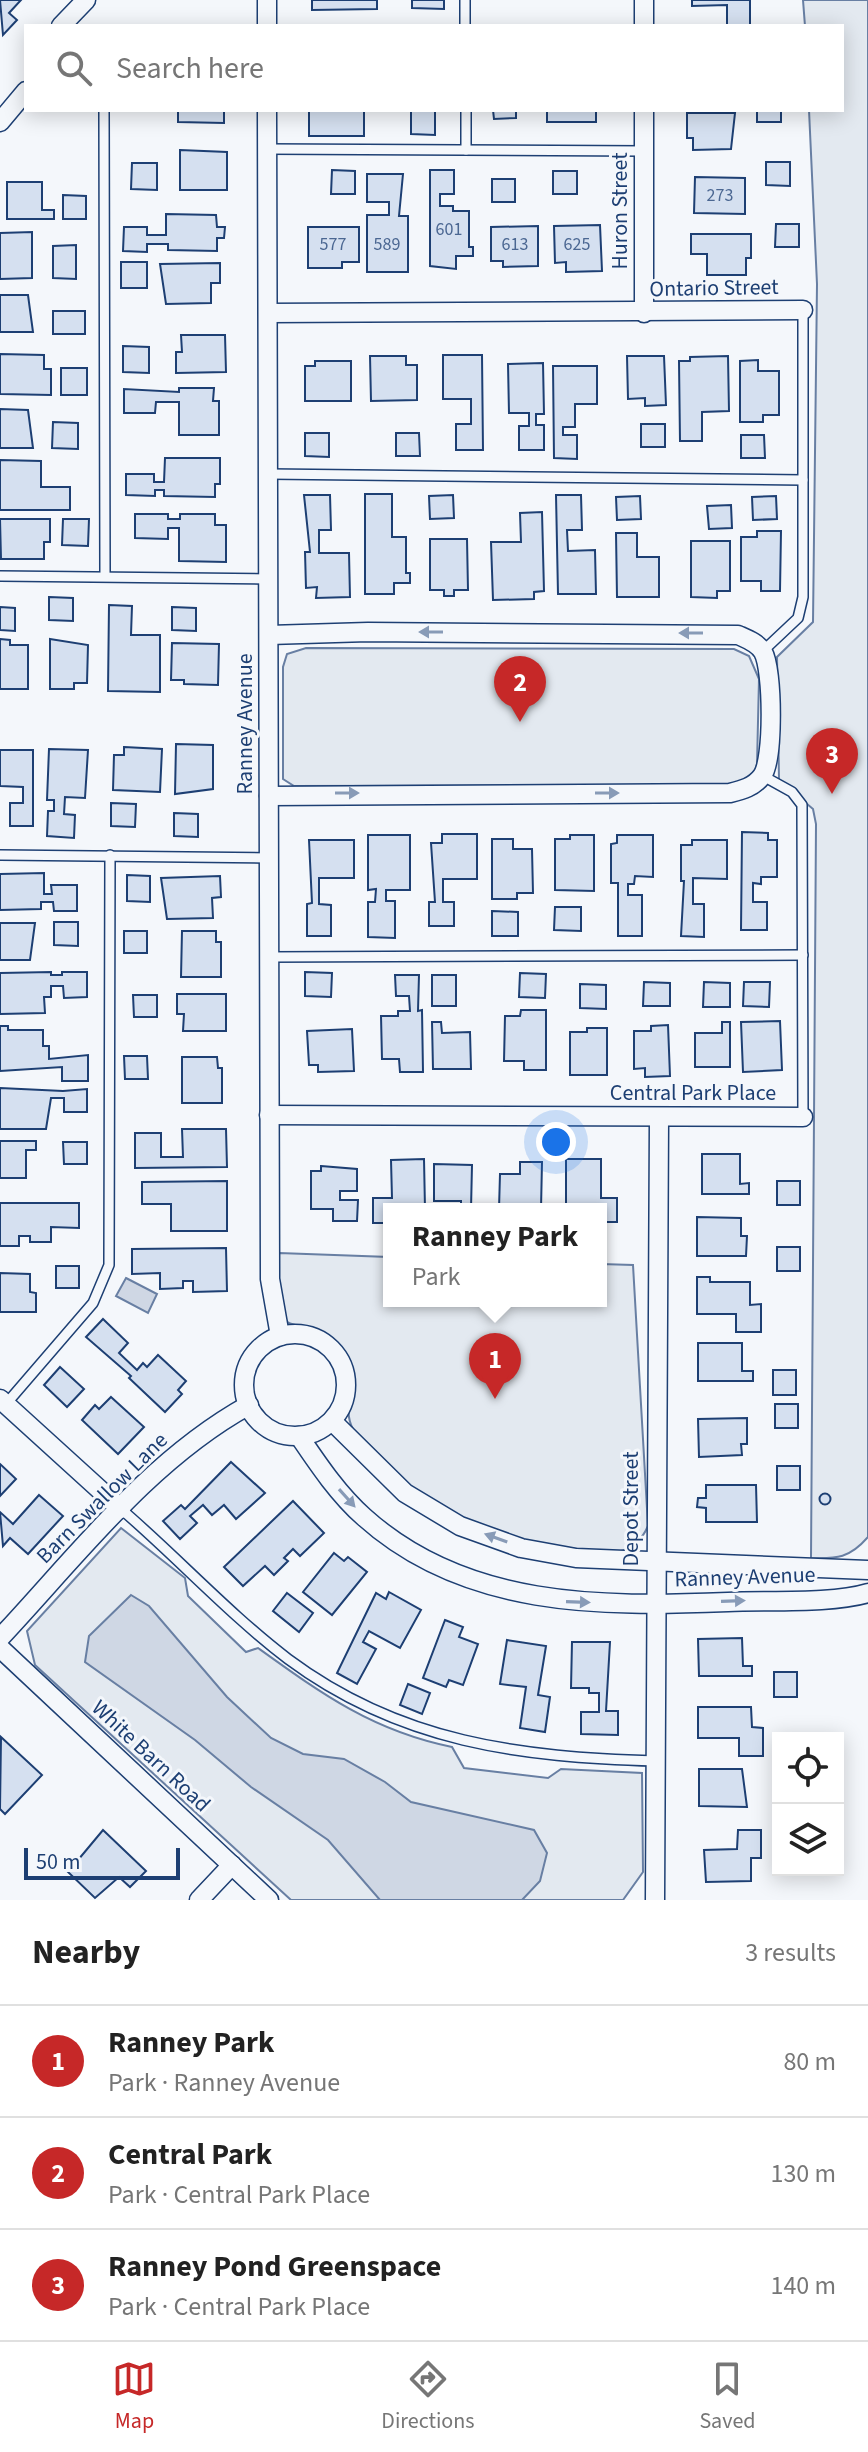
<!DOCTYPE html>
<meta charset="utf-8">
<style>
:root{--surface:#fff;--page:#f2f2f2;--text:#222;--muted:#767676;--line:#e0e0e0;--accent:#c62828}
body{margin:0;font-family:"Source Sans 3",sans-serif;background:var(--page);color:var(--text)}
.controls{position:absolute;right:24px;bottom:24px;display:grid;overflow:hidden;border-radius:0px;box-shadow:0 4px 20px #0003}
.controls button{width:72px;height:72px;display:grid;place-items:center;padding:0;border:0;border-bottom:2px solid var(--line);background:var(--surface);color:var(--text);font:40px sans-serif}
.scale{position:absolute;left:24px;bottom:20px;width:156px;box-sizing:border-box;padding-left:8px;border:4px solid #1d3f73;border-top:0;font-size:22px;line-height:28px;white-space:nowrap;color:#1d3f73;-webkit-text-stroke:6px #f4f7fb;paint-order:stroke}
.you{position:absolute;left:556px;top:1142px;width:28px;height:28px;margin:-20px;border:6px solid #fff;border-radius:50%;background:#1a73e8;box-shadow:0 0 0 12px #1a73e833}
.badge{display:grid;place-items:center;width:52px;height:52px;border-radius:50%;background:var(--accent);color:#fff;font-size:26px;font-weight:700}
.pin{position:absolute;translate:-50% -66px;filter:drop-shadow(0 2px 4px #0008)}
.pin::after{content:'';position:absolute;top:42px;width:28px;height:24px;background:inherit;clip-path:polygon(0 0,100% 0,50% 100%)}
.popup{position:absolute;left:383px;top:1203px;width:224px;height:104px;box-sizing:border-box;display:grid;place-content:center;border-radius:0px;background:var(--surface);filter:drop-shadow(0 2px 6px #0005);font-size:26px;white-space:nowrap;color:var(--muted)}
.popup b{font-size:30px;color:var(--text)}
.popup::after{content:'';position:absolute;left:50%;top:100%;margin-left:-16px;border:16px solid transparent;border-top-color:var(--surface)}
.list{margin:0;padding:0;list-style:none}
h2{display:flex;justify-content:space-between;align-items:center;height:104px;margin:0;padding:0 32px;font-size:34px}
h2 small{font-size:26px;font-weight:400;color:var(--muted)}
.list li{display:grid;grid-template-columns:52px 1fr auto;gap:24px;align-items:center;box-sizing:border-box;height:112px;padding:0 32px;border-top:2px solid var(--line)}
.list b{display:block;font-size:30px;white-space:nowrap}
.list p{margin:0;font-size:26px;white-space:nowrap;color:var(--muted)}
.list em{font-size:26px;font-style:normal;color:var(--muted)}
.icon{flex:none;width:44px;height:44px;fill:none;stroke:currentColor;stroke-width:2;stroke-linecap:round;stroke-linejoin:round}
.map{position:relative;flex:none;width:868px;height:1900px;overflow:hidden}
.search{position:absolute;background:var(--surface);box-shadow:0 4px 20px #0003;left:24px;right:24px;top:24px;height:88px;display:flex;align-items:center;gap:20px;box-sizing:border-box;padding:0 28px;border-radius:0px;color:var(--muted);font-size:30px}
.sheet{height:440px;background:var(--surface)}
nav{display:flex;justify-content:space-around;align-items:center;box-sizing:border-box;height:112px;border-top:2px solid var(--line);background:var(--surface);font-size:22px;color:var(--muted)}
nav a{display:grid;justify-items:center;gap:4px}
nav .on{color:var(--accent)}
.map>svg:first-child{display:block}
</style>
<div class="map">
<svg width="868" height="1900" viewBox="0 0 868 1900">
<rect width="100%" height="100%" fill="#f4f7fb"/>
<g fill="#e3e9f0" stroke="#687fa3" stroke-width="2">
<path d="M803,0H868V1537C850,1558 837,1559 811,1558L816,824L813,809L779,780L777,657L813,622L817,284L809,110H842V26H805Z"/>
<path d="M306,648L734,649L749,656L759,679L757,764L753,777L742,785L294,786L283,779V667L287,654Z"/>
<path d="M279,1253L389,1257V1301H601V1264L633,1265L648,1526C634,1558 606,1555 575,1549C548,1544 517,1543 491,1534C444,1517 378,1474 353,1429C337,1401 372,1364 327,1336C316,1329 299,1328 287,1322L279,1304Z"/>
<path d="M121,1528L185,1578L188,1596L246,1652L258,1648C322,1694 373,1731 452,1747L464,1768L548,1778L561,1769L642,1773L643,1872L623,1900H291L35,1665L27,1631Z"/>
</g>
<g fill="#cfd7e4" stroke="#687fa3" stroke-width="2">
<path d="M126,1278L157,1294L148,1313L116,1296Z"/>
<path d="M131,1595L149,1606L227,1697L271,1738L303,1754L344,1759L385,1782L411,1802L534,1830L547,1853L540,1881L522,1900H380L328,1840L251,1787L195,1740L85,1662L89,1636Z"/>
</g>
<g fill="#d5e0f0" stroke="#1d3f73" stroke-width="2">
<path d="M0,0H21L9,13L17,20L3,35Z"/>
<path d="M312,0H377V9L312,10Z"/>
<path d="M412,0H444V9L412,8Z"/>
<path d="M692,0H750V26H727V5L692,6Z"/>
<path d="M178,110H224V123L178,122Z"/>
<rect x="309" y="110" width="55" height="26"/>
<path d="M493,110H516V118L494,119Z"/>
<rect x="547" y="110" width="49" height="12"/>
<rect x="757" y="110" width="24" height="12"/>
<path d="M411,111H435V135L411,134Z"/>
<path d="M687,113H735L731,149L693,150V138H687Z"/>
<path d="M180,150L227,152V190H180Z"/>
<path d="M766,162H790V186L766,185Z"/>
<path d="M132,163H157V190L131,189Z"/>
<path d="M332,170L355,171V194H331Z"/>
<path d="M430,170H454V194H440V206H453V211H469V247H473V256H456V269L430,266Z"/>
<rect x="553" y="171" width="24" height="23"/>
<path d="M367,174H403L399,216H408V272H367V215H389V202H367Z"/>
<path d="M695,177L745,178V214L694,213Z"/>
<rect x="492" y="179" width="23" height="23"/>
<path d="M7,182H42V210H54V219H7Z"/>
<path d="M63,195L86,196V219H63Z"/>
<path d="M166,214L216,215L217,227H225L224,238H217V251L168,250V244H147V252L123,251L124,227H147V235H166Z"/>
<path d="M776,224H799V247H775Z"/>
<path d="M600,225L602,271L566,272V262L555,263L554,226Z"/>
<path d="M538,226V266L503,267V261H491V227Z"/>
<path d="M308,227H359V262H342V268H308Z"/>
<path d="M32,232V278L0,279V233Z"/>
<path d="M691,234H751V258H746V275H707V254H691Z"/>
<path d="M76,245V279L53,278V246Z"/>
<rect x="121" y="262" width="26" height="26"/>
<path d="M220,263V283H211V303L166,304L160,264Z"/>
<path d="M0,295H28L33,332H0Z"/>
<rect x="53" y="311" width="32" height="23"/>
<path d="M181,335H225L226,372L176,373V352H182Z"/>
<path d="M123,346L149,347V373L123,372Z"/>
<path d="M0,354L44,355V369H51V395L0,394Z"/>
<path d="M443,355H482L483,450H456V424H471V399H443Z"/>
<path d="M370,356H406V365H417V400L371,401Z"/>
<path d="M627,356H664L666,405L645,406V398L628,399Z"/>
<path d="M728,356L729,411L702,412V441H680L679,361H690V357Z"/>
<path d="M758,360V371H779V415H763V422H740V361Z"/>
<path d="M315,361H351V401H305V366H315Z"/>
<path d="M543,363L544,414H536V425H544V450H519V426H529V413H509L508,364Z"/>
<path d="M553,366H597V404H575V427H563V435H577V459L554,458Z"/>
<rect x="61" y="368" width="26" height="27"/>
<path d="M179,388H214L213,401H219V435H179V402H156L155,413H124V389L179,392Z"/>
<path d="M0,409L28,410L33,448H0Z"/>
<path d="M53,422L78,423V449L52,448Z"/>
<rect x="641" y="424" width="24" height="23"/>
<path d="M305,433H329V457L305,456Z"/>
<path d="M396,433H419L420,456H396Z"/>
<path d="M741,435H764L765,458H741Z"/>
<path d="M165,458H220V484H215V497L164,496V490H155V496L126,495V474H154V482H164Z"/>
<path d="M0,460L41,461V487H70V510H0Z"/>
<path d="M365,494H392V537H406V573H410V583H394V594H365Z"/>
<path d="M304,495H330L331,530H319V553H349L350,597L316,598L317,587L306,588L305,552H310Z"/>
<path d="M453,495L454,518L430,519L429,496Z"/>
<path d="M556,495H581L582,530H567L568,551L595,550L596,594H558Z"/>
<path d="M640,496L641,519L617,520L616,497Z"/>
<path d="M776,496L777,519L753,520L752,497Z"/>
<path d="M731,505L732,528L709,529L707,506Z"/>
<path d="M542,512L544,591L534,592V599L493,600L491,542H521L520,513Z"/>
<path d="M135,514H168V519H180V514H215V525H226V562L179,561V528H168V539L135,538Z"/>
<path d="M0,519H50V542H44V559H1Z"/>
<path d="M63,519H89L88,546L62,545Z"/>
<path d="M757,531H781L780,591H761V581H741V537H757Z"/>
<path d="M616,533H637V557H659V597H617Z"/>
<path d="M430,539H467L468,590H454V596H444V590H430Z"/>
<path d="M691,541H730V591H717V598L691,597Z"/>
<path d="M49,597L73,598V621L49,620Z"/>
<path d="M109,605L132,606L131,635H160V692L108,691Z"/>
<path d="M0,607L15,608V631L0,630Z"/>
<path d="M172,607L196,608V631L172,630Z"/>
<path d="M0,639L10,640V645H28V689H0Z"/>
<path d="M50,639L88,645L87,683H74V689H50Z"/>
<path d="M172,643L219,644L218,685L184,684V680H171Z"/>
<path d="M176,744L213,745V789L175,794Z"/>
<path d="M124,747L162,749L160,792L113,790L114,755H124Z"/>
<path d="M49,749L88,750L85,798L65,797L64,814L75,815L74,838L47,836L48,811H54V800H47Z"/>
<path d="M0,750H33V826H10V803H23V787L0,786Z"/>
<path d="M111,803L136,804L135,827L111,826Z"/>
<path d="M174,813L198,814V837L174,836Z"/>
<path d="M742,832L768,833V840H777V877H761V884L753,883V902H767V930H741Z"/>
<path d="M442,834H477V879H443V902H454V926H429V902H435L431,843H442Z"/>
<path d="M368,835H410V890H386V901H395V938L368,937V902H375L376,889L368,890Z"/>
<path d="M570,835H594V891L555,890V839H570Z"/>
<path d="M617,835H653V877L635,876L634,884H628V895H642V936H618V883H611V844L617,843Z"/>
<path d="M492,839H513V849H532L533,893H517V899H492Z"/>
<path d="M309,840H354V878H319V904L331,905V936H307V904L312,903Z"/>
<path d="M692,840H727V879L693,878V904H704V937L681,936L684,881H681V845H692Z"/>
<path d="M44,873V894H52L51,885H77V911H54L53,902H41V909L0,910V874Z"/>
<path d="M127,875L150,876V902L127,901Z"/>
<path d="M220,876L221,897L212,898L213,918L167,919L161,878Z"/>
<path d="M555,907H581V931L554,930Z"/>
<path d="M492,911L518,912V936H492Z"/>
<path d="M54,922H78V946L54,945Z"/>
<path d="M0,923H35L30,960H0Z"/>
<rect x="124" y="931" width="23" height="22"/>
<path d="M182,931H216V942H221V977H181Z"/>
<path d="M51,972V975H62V972H87V997L64,998L63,986H51V997H44L45,1013L0,1014V973Z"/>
<path d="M305,972L332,973L331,997L305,996Z"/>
<path d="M520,973L546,974L545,998L519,997Z"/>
<path d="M395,975H419L418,1011L422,1010L423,1072H400L399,1059H382L381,1016H398V1011H410L409,996H396Z"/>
<rect x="432" y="975" width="24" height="31"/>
<path d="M644,982L670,983V1006H643Z"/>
<path d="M704,982L730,983V1007H703Z"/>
<path d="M744,982H770L769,1007L743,1006Z"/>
<path d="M580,984L606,985V1009L580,1008Z"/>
<path d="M177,994H226V1031H183L184,1014H177Z"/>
<path d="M133,995H157V1017H134Z"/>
<path d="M521,1010H546V1070H524V1061H504L505,1016H520Z"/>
<path d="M780,1021L782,1070L743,1072L741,1022Z"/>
<path d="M432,1022H441L442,1033L470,1032L471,1069H433Z"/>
<path d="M722,1022H730V1067H695V1033H722Z"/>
<path d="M668,1025L670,1076L645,1077V1068L634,1069V1031H651V1026Z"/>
<path d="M0,1026H8V1030H43V1046H49V1059L88,1055V1081H62V1067L0,1071Z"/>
<path d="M587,1028H607V1075H570V1032H587Z"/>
<path d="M352,1029L354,1071L318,1072V1065H309L307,1031Z"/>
<path d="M124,1056H147L148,1079H125Z"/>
<path d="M182,1057H217L218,1068H222V1103H182Z"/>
<path d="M0,1088L63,1091L87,1089V1112H64V1098H51L46,1129H0Z"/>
<path d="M182,1129H226L227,1167L135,1168V1133H161V1157H183Z"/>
<path d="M0,1141H36V1150H26V1178H0Z"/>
<path d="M63,1142H87V1164H64Z"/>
<path d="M702,1154H740V1184L749,1183V1194H702Z"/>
<path d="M424,1159L425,1209H389V1223H373V1198H392L391,1160Z"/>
<path d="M566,1159H601V1198H617V1222H601V1209H566Z"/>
<path d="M520,1162H542L541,1209H499L500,1174H520Z"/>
<path d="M434,1164L472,1165L471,1209H461V1201H434Z"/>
<path d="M321,1166L357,1169V1191H340V1200H358L357,1221H333V1209H311V1171H321Z"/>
<path d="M227,1181V1231H171V1204H142V1182Z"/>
<rect x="777" y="1181" width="23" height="24"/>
<path d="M0,1203H79V1228L51,1227V1242H30V1236H19V1246H0Z"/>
<path d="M697,1217L741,1218V1236H747L746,1256H697Z"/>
<rect x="777" y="1247" width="23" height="24"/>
<path d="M226,1248L227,1291L193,1292V1281H183V1288L160,1289V1273L132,1274V1249Z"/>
<rect x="56" y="1266" width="23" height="22"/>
<path d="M0,1273L30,1274V1292L36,1293V1312H0Z"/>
<path d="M697,1277H710V1282H750V1305L761,1304V1332H736V1314H697Z"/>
<path d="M103,1319L128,1343L119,1353L137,1370L143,1363L147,1367L158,1355L186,1381L178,1390L182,1394L165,1412L129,1378L131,1376L86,1337Z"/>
<path d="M698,1343H742V1371H753V1381H698Z"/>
<path d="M60,1367L84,1389L67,1407L44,1385Z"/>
<rect x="773" y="1370" width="23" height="25"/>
<path d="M111,1397L144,1427L118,1454L82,1420L95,1405L99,1409Z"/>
<rect x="775" y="1404" width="23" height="24"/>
<path d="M747,1418V1444H741L742,1455L699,1457L698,1419Z"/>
<path d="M231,1462L265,1493L236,1519L224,1505L212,1515L203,1505L190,1516L197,1523L180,1539L163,1521L181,1505L185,1509Z"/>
<path d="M0,1464L16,1479L0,1496Z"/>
<rect x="777" y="1466" width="23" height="24"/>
<path d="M706,1485H756L757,1522H706V1508L697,1507L698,1498H706Z"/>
<circle cx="825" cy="1499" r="5.5"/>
<path d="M39,1495L63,1516L28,1554L10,1538L3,1546L0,1512L13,1524Z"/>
<path d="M293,1501L324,1533L300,1556L293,1549L284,1558L288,1561L274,1575L265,1566L243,1586L224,1567Z"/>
<path d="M334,1553L344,1561L348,1557L367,1572L332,1615L303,1592Z"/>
<path d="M389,1592L421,1610L400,1648L369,1631L363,1642L376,1649L357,1684L337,1673L376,1593L386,1599Z"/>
<path d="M287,1593L313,1613L299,1632L273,1611Z"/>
<path d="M445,1620L463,1627L459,1637L478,1644L463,1685L449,1680L446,1687L423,1678Z"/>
<path d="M742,1638L743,1666H752V1676H699L698,1639Z"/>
<path d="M507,1640L546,1646L538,1695L550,1697L545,1732L520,1728L526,1687L500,1684Z"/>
<path d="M572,1642H610L606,1711H618V1735L581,1734V1712H599V1693H589V1688H571Z"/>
<rect x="774" y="1672" width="23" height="25"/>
<path d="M408,1684L430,1693L422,1714L400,1705Z"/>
<path d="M698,1707H751L752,1727L763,1728V1756H739V1738H698Z"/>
<path d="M1,1737L42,1775L5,1814L0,1809Z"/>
<path d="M699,1769H742L747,1807L699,1806Z"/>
<path d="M103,1830L146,1871L130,1887L119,1877L95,1898L68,1872Z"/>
<path d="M738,1830H761V1858H751V1881L706,1882L704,1850L737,1849Z"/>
</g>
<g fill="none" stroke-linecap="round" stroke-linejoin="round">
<g stroke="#1d3f73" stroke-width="12">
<g id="service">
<path d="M465,0V26"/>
<path d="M104,110L105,575"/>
<path d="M466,110V150"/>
<path d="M267,149L644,151"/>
<path d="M269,474L803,480"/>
<path d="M0,576L269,579"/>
<path d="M763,651L798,618L803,597V310"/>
<path d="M763,776L792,792L802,805L803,1117"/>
<path d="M0,855L269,858"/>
<path d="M269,957L803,955"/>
<path d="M6,1404L93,1303L109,1265L110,855"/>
<path d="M121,1509C177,1557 229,1614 288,1659C401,1743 520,1757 656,1761"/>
</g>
</g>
<g stroke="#1d3f73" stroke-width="21">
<g id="minor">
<path d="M61,26L86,0"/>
<path d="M267,26V0"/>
<path d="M644,26V0"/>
<path d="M267,110L270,1279L280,1336"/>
<path d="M0,122L26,91"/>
<path d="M268,313L803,310"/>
<path d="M644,313V110"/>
<path d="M269,796L730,793C742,790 754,787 762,776C774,760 773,669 763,652C758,643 747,639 738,635L368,632L269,635"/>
<path d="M269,1115L803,1117"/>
<circle cx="295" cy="1385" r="51"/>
<path d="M0,1399L121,1509"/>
<path d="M332,1421L405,1493L460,1526L521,1548L576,1558L868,1570"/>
<path d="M299,1436C318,1464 338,1494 364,1517C465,1608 601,1607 728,1602C768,1600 832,1604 868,1593"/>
<path d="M0,1638C77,1556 149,1460 249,1405"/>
<path d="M0,1648L269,1900"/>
<path d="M199,1900L232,1865"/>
<path d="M655,1900L659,1119"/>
</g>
</g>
<use href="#service" stroke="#f4f7fb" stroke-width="9"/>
<use href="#minor" stroke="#f4f7fb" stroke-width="18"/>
</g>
<defs><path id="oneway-solid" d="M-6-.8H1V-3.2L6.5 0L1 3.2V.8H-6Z" transform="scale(2)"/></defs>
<g fill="#889bb7">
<use href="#oneway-solid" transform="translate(431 632) rotate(-180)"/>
<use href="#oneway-solid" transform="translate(691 633) rotate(-180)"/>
<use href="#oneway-solid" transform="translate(347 793)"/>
<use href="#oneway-solid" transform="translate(607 793)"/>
<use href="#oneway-solid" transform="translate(347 1498) rotate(48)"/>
<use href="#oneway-solid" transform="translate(496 1538) rotate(-160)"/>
<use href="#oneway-solid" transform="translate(733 1601) rotate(-2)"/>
<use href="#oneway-solid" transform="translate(578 1602) rotate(2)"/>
</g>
<g text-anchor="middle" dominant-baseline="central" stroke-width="6" stroke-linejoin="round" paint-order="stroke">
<g font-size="18" fill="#4b6792">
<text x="720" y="195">273</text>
<text x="449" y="229">601</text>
<text x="333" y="244">577</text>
<text x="387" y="244">589</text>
<text x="515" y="244">613</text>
<text x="577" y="244">625</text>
</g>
<g font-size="22" fill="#1d3f73" stroke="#f4f7fb">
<text transform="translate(620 211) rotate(-90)">Huron Street</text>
<text transform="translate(714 288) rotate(-1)">Ontario Street</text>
<text transform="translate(245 724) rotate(-90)">Ranney Avenue</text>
<text x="693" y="1093">Central Park Place</text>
<text transform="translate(102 1498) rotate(-45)">Barn Swallow Lane</text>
<text transform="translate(631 1509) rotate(-90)">Depot Street</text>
<text transform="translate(745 1577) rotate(-2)">Ranney Avenue</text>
<text transform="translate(151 1756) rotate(43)">White Barn Road</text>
</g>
</g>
</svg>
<div class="controls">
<button><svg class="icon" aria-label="locate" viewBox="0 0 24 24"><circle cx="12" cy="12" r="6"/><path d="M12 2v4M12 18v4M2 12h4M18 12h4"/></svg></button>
<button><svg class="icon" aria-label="layers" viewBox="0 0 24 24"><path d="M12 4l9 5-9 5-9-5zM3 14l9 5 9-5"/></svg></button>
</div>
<div class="scale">50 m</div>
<div class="you"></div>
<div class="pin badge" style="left:495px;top:1399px">1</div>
<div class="popup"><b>Ranney Park</b>Park</div>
<div class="pin badge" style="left:520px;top:722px">2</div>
<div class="pin badge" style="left:832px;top:794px">3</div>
<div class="search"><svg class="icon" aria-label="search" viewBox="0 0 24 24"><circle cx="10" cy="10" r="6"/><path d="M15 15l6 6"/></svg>Search here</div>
</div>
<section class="sheet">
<h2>Nearby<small>3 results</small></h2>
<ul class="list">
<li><span class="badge">1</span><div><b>Ranney Park</b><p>Park · Ranney Avenue</p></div><em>80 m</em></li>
<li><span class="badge">2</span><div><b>Central Park</b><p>Park · Central Park Place</p></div><em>130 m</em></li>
<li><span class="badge">3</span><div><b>Ranney Pond Greenspace</b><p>Park · Central Park Place</p></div><em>140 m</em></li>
</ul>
</section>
<nav>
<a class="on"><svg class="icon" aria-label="map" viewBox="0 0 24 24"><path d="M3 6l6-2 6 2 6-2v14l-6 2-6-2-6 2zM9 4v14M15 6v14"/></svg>Map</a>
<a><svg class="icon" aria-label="directions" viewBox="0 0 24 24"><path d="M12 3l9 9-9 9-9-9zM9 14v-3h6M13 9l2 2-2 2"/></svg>Directions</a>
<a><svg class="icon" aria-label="saved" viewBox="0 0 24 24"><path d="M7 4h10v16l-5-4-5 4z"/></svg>Saved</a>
</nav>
